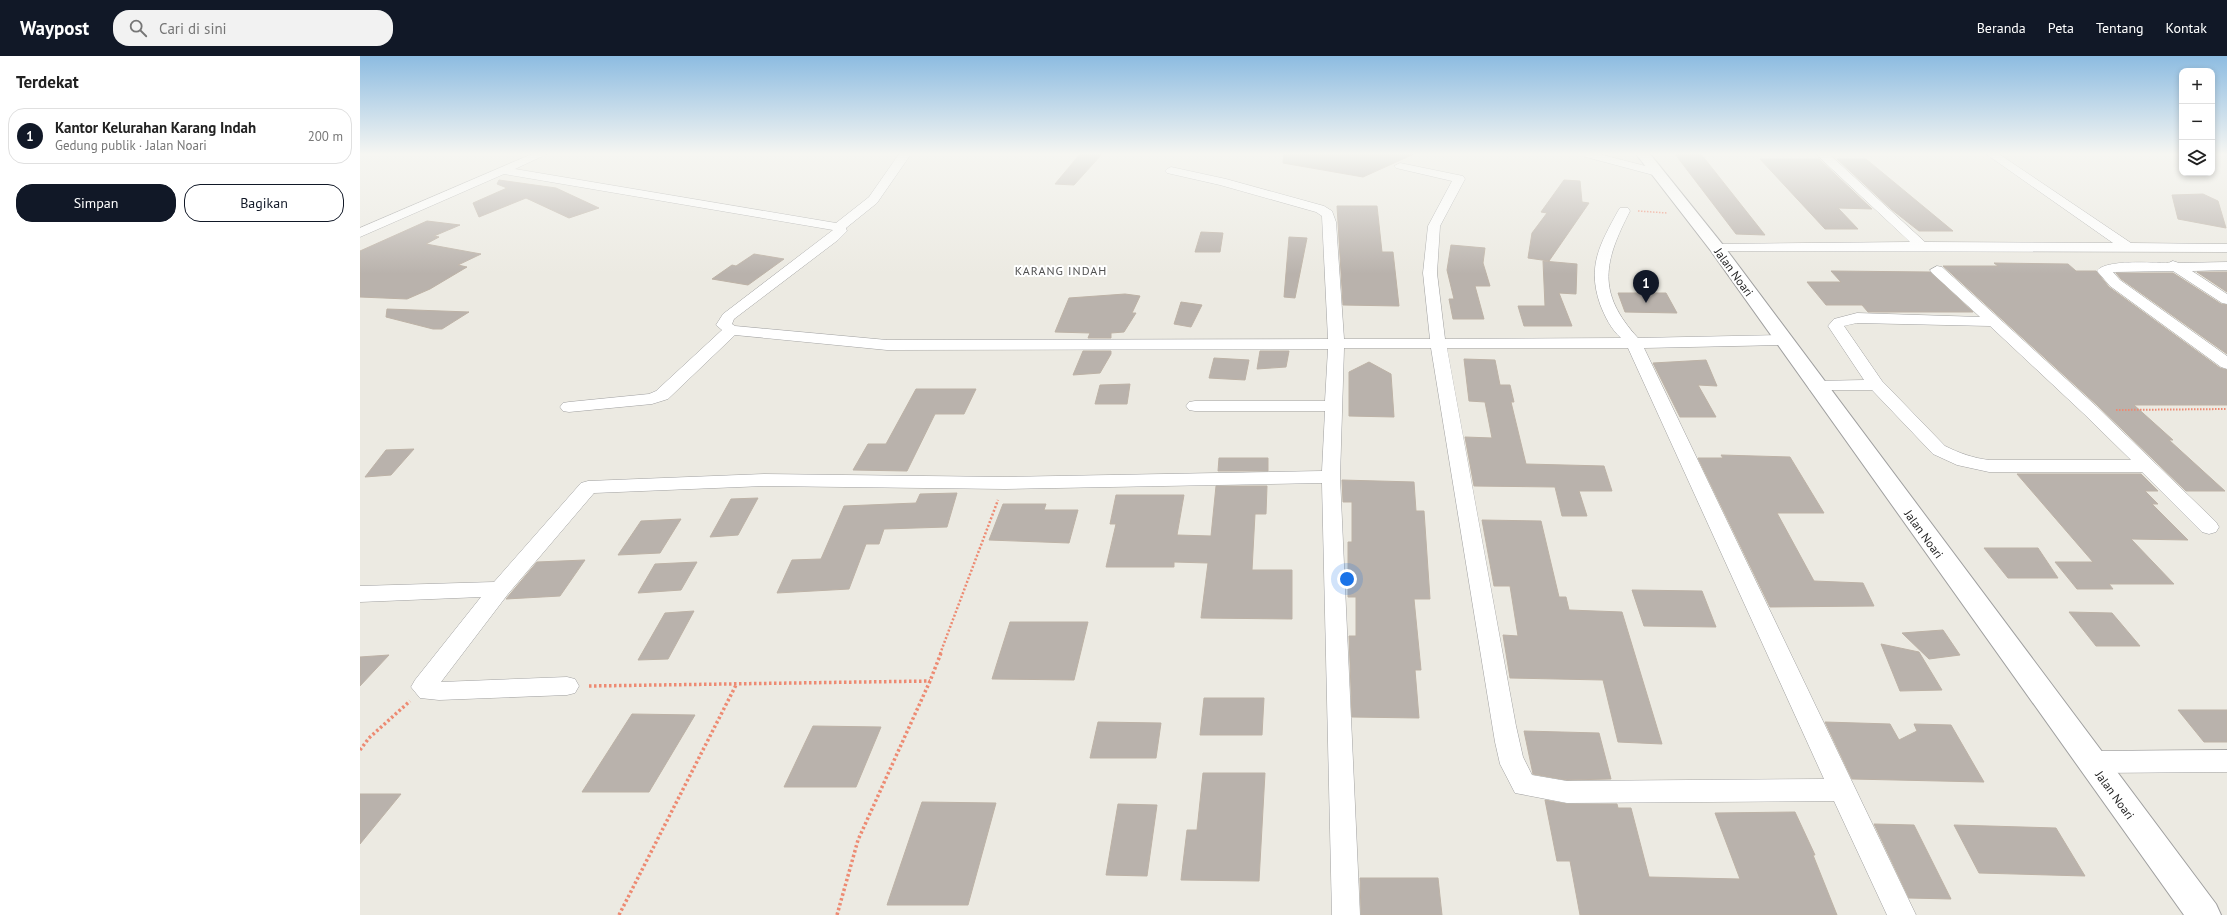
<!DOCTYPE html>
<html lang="id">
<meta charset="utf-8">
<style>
:root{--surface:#fff;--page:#f2f2f2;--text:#222;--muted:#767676;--line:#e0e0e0;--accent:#111827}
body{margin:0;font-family:"PT Sans",sans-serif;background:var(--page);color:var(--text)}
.controls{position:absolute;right:12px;top:12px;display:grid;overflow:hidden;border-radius:8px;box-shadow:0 2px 6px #0003}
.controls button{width:36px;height:36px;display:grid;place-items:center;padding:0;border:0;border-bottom:1px solid var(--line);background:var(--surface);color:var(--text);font:20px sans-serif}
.you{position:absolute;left:987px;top:523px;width:14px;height:14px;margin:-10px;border:3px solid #fff;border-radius:50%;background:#1a73e8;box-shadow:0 0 0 6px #1a73e833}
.badge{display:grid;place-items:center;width:26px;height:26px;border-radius:50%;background:var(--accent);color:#fff;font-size:13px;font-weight:700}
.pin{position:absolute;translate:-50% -33px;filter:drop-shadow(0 1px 2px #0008)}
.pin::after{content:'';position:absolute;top:21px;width:14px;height:12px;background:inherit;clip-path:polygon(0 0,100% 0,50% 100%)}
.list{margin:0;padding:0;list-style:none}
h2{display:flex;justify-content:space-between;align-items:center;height:52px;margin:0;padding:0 16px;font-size:17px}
h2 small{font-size:13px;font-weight:400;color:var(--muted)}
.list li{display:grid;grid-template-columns:26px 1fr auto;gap:12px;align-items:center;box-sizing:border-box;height:56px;margin:0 8px 8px;padding:0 8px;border:1px solid var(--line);border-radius:16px}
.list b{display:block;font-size:15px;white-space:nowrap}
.list p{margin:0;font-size:13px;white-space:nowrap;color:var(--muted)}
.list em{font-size:13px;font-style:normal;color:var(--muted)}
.actions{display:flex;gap:8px;padding:12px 16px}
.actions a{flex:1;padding:9px 0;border:1px solid var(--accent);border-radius:16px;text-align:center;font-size:14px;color:var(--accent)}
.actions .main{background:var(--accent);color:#fff}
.icon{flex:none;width:22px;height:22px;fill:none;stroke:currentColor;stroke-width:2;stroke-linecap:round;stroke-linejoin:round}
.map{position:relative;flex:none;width:1867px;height:859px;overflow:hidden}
header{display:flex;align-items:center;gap:24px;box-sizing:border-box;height:56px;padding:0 20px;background:var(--accent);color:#fff}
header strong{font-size:19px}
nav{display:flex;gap:22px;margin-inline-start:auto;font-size:14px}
.search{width:280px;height:36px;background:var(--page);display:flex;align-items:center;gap:10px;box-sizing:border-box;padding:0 14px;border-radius:16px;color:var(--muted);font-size:15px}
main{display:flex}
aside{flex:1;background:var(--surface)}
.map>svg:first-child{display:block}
</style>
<header>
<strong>Waypost</strong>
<div class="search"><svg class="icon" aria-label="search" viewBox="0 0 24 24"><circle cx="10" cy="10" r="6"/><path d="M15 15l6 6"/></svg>Cari di sini</div>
<nav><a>Beranda</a><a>Peta</a><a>Tentang</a><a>Kontak</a></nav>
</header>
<main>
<aside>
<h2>Terdekat<small></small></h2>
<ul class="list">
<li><span class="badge">1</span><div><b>Kantor Kelurahan Karang Indah</b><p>Gedung publik · Jalan Noari</p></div><em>200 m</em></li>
</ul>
<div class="actions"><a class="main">Simpan</a><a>Bagikan</a></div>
</aside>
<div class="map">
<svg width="1867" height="859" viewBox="0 0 1867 859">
<rect width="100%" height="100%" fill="#eceae2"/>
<g fill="#b9b2ac" stroke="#bdb2a6">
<path d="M720,98H742L714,129L695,128Z"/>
<path d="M924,98H1054L1003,121L923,107Z"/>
<path d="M1315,98H1341L1405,179L1376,178Z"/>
<path d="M1400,103H1459L1512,153L1478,152L1498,173H1465Z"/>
<path d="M1477,103H1506L1593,175H1559L1531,153Z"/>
<path d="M139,124L196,132L239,152L209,162L166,142L119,161L113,147L147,132L137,128Z"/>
<path d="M1204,124L1220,125L1222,146L1229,147L1189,205L1168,202L1172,177L1187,157L1181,156Z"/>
<path d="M1843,138L1858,145L1866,172L1818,163L1812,139Z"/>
<path d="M977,150H1017L1022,196H1033L1039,250L983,249Z"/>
<path d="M67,165L100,169L74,180L79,181L66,188L121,198L98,209L107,211L70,233L47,243L0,241V195Z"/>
<path d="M841,176L863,177L860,196H835Z"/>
<path d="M929,181L947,182L935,242L924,241Z"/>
<path d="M1091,189L1125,192L1123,207L1130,230H1115L1124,263H1093L1089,243H1094L1087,214Z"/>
<path d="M394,198L424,203L388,229L352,223L372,209L376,210Z"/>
<path d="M1183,205L1217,208L1216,238L1199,237L1212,270H1164L1158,250H1185Z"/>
<path d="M1634,207L1708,208L1716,215H1736L1749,231L1860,312L1867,314V349H1774L1813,384H1809L1865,435H1826L1737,349L1583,210H1638Z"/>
<path d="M1471,215L1570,216L1613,256H1508L1502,249H1466L1447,226H1481Z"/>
<path d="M1837,216H1867V236Z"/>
<path d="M1756,217H1813L1861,248L1867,249V298L1761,223Z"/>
<path d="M1258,237H1306L1317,257L1265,256Z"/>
<path d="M765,238L780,240L772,257H776L764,276L751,277V282H728L730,277L695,276L709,242Z"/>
<path d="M821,246L842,249L831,271L814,268Z"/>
<path d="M27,253L109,256L82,273H73L26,261Z"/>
<path d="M723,295H751V298L740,317L713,319Z"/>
<path d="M900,295H929L926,311L897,313Z"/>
<path d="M854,302L889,304L885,324L849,322Z"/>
<path d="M1104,303L1135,304L1140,329H1150L1154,346H1151L1166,408L1244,410L1252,435H1219L1227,460H1202L1195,431L1114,430L1105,381L1132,382L1125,346L1109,345Z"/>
<path d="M1346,304L1357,330L1338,329L1356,361H1320L1293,307Z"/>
<path d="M1009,306L1031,318L1034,361L989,360V316Z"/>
<path d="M770,328L767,348H735L740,329Z"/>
<path d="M556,333H616L604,358H575L547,415L493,414L508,388H526Z"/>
<path d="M54,393L31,419L5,421L26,394Z"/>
<path d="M1361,399L1430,401L1464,457H1417L1454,525L1503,527L1514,550L1410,551L1338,402H1363Z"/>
<path d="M859,402H908V415H858Z"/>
<path d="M1657,418H1781L1798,435H1785L1798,448H1792L1828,484L1771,483L1814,528H1749L1753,533H1717L1695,506H1733Z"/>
<path d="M982,424L1054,426L1056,455H1064L1070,543H1054L1061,614H1055L1059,662L992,661L989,580H996V541H988V486H992V446H983Z"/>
<path d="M856,430H907L906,458H895L892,514H932V563L841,562L848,507L814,506V511H746L756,468H750L756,439H824L817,479L851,480Z"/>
<path d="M597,437L587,471L524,473L519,488H506L489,533L417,537L432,504L461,503L484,450L556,447L560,438Z"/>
<path d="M398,442L378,479L350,481L371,443Z"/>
<path d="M643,448H686L684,454H718L709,487L629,484Z"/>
<path d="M321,463L300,497L258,499L281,465Z"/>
<path d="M1122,464L1181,465L1199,541H1206L1209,554L1262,556L1302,688L1258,686L1243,624L1150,622L1143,579L1158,580L1150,530H1134Z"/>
<path d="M1624,492H1678L1698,522H1648Z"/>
<path d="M225,504L200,540L146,543L177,506Z"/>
<path d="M337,506L321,534L278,537L295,508Z"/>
<path d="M1272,534L1342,535L1356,571L1284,570Z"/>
<path d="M334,555L308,603L278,604L305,557Z"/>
<path d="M1709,556L1752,557L1780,590H1736Z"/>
<path d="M650,566H728L714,624L632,623Z"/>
<path d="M1583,574L1600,599L1569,603L1542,577Z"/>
<path d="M1521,588L1559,596L1582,634L1540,635Z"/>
<path d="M29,599L0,630V601Z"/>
<path d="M844,642H904L902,679H840Z"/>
<path d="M1818,654H1867V686H1844Z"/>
<path d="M272,658L335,659L289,736H222Z"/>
<path d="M738,666L801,667L796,702H730Z"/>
<path d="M1465,666L1530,668L1539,684L1557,675L1554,668L1591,669L1624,726L1492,723Z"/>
<path d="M453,670L521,671L496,731H424Z"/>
<path d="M1164,675L1239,677L1251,723L1207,724L1173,718Z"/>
<path d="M843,717H905L899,825L821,824L827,774H837Z"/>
<path d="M0,738H41L0,788Z"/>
<path d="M1185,744L1207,748H1257L1258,752H1271L1289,821L1380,823L1355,757L1435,756L1455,799H1453L1477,859H1220L1210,805H1197Z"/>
<path d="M562,746L636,747L608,849H527Z"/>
<path d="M758,748L797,749L787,820L746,819Z"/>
<path d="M1514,768L1554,769L1591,843L1549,842Z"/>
<path d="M1594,769L1696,772L1725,820L1619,817Z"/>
<path d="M1000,822H1078L1082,859H1001Z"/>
</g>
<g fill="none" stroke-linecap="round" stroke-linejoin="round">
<g stroke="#a0a0a0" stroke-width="1">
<g id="minor">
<path d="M172,98H187L155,113L476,167L509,141L539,98H551L517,147L486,172L487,175L478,184L374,263L372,268L375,270L527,284L968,283L962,160L956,156L860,129L807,117L805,115L807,113L811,111L866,123L964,150L972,155L976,166L984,283H1070L1063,217L1068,170L1092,125L1036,112L1034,110L1040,107L1103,120L1105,123L1080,170L1077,217L1085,283L1261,282C1251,273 1245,261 1240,248C1227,210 1240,188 1258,155L1260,152H1268L1270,155C1244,206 1236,236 1278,282L1424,279L1430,281L1432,284L1430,287L1424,289L1284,292L1556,859H1527L1474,745L1207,747L1155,737L1140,708L1135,686L1071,292H984L980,421L1000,859H972L962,427L645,433L404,430L234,437L148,538L81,626L207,621L215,623L219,630L215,637L207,639L79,644L60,642L51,631L55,624L121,541L0,546V530L134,526L221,427L228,425L404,418L645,421L962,415L965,355H835L829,354L826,350L829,346L835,345H965L968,293L527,294L375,279L308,343L292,348L209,356L203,355L200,351L203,347L209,346L289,338L296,335L362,274L356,269L363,258L473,174L144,118L0,181V172ZM1087,292H1268L1464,723L1207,725L1172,719L1163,701L1156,670Z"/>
<path d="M1220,98H1239L1301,114L1303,116L1297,120L1222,100Z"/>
<path d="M1456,98H1469L1565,186L1753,187L1626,98H1639L1771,187L1867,188V196L1352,195L1350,192L1352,189L1357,188L1550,186Z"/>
<path d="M1813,205L1819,207L1867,206V214L1832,215L1867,238V248L1862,247L1813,215L1753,216L1760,224L1867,300V313L1861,311L1750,230L1737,215C1745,203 1793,207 1808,207Z"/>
<path d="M1577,210L1582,211L1736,350L1856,466L1859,471L1856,476L1849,478L1842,476L1782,416H1629L1597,409L1573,398L1512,334H1450L1448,330L1450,326L1456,325L1504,324L1468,270L1474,263L1497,257L1620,261L1572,217L1570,214ZM1497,267L1630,270L1724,358L1771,404H1629C1613,402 1599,397 1585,390L1522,325L1484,270Z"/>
<path d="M1867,694V716L1732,717L1723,714L1719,706L1723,698L1732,695Z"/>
</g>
</g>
<g stroke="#a0a0a0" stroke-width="2">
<path id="tertiary" d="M1276,98H1290L1363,189L1856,848L1861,859H1824L1351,195Z"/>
</g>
<path stroke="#ed8a72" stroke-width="1.5" stroke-dasharray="1.5 1.5" stroke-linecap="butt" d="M1278,155L1307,157"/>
<path stroke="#ed8a72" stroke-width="2" stroke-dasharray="1.5 1.5" stroke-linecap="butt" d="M1756,354L1867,353"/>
<path stroke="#ed8a72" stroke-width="2.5" stroke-dasharray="2 2" stroke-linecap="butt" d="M580,598L638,444"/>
<g stroke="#ed8a72" stroke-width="3.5" stroke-dasharray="2.5 2.5" stroke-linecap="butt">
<path d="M229,630L570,625"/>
<path d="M0,694L9,682L50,645"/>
<path d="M259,859L376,629"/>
<path d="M477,859L498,784L570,625L581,597"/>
</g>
<use href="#minor" fill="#fff" fill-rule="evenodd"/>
<use href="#tertiary" fill="#fff" fill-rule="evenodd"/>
</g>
<linearGradient id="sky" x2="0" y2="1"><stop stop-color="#8dbce1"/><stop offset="0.45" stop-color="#f6f6f2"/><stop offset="1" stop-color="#f6f6f2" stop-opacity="0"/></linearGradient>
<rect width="1867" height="218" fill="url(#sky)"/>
<g text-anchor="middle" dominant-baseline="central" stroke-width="4" stroke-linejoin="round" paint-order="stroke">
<g font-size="12" letter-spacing="1" fill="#4f4f4f" stroke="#fff">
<text x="701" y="214">KARANG INDAH</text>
</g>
<g font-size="12" fill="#1c1c1c" stroke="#fff">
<text transform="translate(1374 216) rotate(54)">Jalan Noari</text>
<text transform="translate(1564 478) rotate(54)">Jalan Noari</text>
<text transform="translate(1755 739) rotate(54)">Jalan Noari</text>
</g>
</g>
</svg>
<div class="controls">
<button>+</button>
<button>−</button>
<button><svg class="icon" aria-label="layers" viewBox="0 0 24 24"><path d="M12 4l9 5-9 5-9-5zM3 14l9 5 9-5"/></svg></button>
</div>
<div class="you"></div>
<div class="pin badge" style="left:1286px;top:247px">1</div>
</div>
</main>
